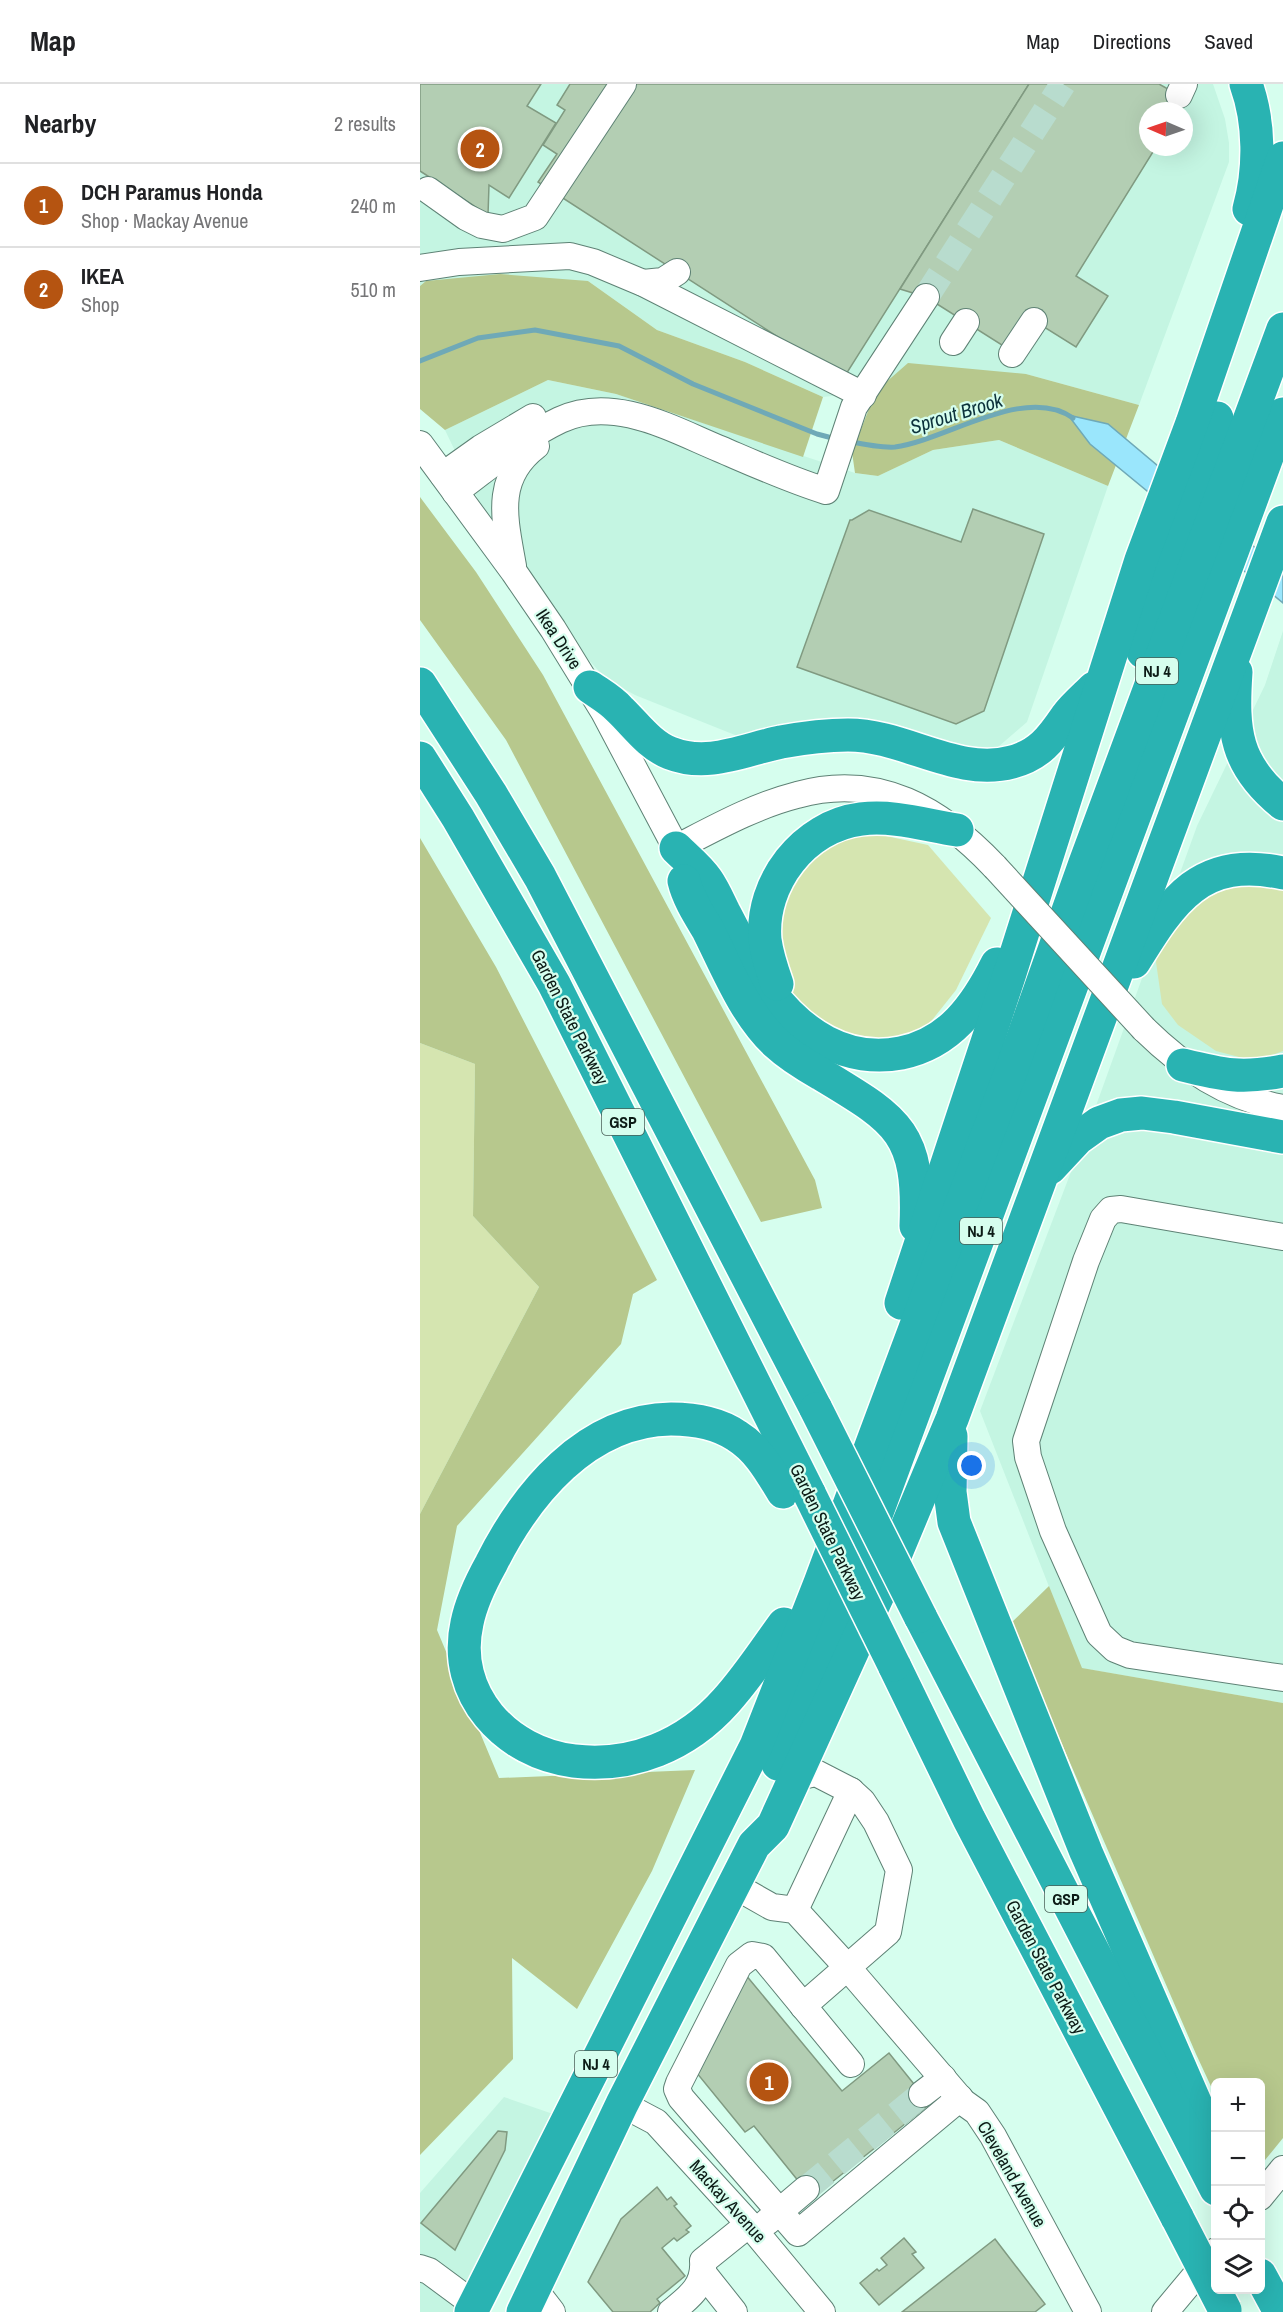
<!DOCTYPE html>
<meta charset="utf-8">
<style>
:root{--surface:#fff;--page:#f2f2f2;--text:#202124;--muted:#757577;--line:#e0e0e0;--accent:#b55411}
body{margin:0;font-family:"Archivo Narrow",sans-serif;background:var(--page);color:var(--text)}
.controls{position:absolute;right:18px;bottom:18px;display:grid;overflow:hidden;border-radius:9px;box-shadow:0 6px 24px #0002}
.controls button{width:54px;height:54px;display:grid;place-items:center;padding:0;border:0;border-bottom:2px solid var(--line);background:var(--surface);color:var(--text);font:30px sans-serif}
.compass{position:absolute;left:719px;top:18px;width:54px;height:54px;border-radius:50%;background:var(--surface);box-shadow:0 6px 24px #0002;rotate:272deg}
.you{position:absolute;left:552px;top:1382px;width:21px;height:21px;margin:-15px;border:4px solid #fff;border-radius:50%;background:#1a73e8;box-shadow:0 0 0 9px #1a73e833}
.badge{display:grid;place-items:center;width:39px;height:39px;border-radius:50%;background:var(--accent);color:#fff;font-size:20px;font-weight:700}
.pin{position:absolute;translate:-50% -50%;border:3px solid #fff;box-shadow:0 2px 6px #0006}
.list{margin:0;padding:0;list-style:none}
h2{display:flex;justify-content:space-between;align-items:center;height:78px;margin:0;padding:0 24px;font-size:26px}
h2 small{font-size:20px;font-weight:400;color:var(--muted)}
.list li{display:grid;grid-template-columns:39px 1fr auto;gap:18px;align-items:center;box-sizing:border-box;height:84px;padding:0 24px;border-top:2px solid var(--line)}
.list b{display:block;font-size:22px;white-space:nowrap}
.list p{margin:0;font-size:20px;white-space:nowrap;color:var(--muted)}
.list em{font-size:20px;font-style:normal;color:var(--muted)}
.icon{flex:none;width:33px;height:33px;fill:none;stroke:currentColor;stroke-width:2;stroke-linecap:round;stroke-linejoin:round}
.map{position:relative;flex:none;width:863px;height:2228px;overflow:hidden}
header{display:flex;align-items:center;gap:36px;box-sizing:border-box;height:84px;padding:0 30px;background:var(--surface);border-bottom:2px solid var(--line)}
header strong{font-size:28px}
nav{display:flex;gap:33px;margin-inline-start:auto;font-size:21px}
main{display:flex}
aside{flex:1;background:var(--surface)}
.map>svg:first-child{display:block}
</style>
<header>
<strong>Map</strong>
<nav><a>Map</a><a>Directions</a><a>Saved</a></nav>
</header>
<main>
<aside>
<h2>Nearby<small>2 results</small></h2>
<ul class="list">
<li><span class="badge">1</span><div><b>DCH Paramus Honda</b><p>Shop · Mackay Avenue</p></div><em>240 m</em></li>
<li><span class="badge">2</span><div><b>IKEA</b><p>Shop</p></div><em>510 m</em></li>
</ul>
</aside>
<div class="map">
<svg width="863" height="2228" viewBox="0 0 863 2228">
<rect width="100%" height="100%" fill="#d6feee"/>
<g fill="#c4f5e2" fill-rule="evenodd">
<path d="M0,0H793L805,35L809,59V78L719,321L606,290L403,313L325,278L237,246L168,197H6L0,202ZM728,27H764V63H728Z"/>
<path d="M128,296L196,310L435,389L458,392L513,366L579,356L688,402L607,638L578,663L558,668L325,655L215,611L186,595L140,544L79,459L25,346Z"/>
<path d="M863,547V1619L661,1584L560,1327L673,1030L777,742L845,601Z"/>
<path d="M84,2013L136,2031L35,2228H0V2109Z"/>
</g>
<g fill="#d5e5b0">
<path d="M438,746L508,761L571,834L536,906L505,945L469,956L428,958L386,938L357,888L354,822L386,775Z"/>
<path d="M816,798L849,799L863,806V967L849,972L823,974L796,967L758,941L742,920L736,878L744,848L759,825Z"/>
<path d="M0,959L55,980L53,1132L119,1203L0,1430Z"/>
</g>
<g fill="#b7c88d">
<path d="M80,190L168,197L237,246L325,278L403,313L383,373L196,310L128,296L25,346L0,325V202L6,197Z"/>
<path d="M488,279L606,290L719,321L688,402L579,356L513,366L458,392L435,389L432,368L456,307Z"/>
<path d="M0,413L56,488L123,591L395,1096L402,1124L341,1138L86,656L0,536Z"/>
<path d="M0,754L76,883L237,1196L213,1210L201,1260L37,1442L17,1546L79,1694L275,1686L232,1787L157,1925L92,1874L93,1975L0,2071V1430L119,1203L53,1132L55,980L0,959Z"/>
<path d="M629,1502L662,1584L863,1619V2054L841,2081L840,1998H796L795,2011L776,1970L590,1540Z"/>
</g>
<path fill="#9ae6fc" stroke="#6fa9b7" stroke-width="1.5" d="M648,331L688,340L863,487V519L670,360Z"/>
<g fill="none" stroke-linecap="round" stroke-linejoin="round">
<g stroke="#6fa9b7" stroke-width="5">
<path d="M0,277L58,254L115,246L199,262L273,300L397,350L416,355"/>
<path d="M428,357C442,360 461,364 475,363C527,356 605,300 653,334"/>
</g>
</g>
<g fill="#b3ceb3" stroke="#809a81" stroke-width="1.5">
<path d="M0,0H121L107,22L136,39L89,114L69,101L68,131L0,87Z"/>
<path d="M150,0H609L423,295L118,98L137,70L123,61L145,26L137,21Z"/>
<path d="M609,0H739L766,15L759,27H728V63H736L656,192L688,212L656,263L605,231L585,263L506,213L480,205Z"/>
<path d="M553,425L624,450L564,627L536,640L377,583L430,436H432L449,426L541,458Z"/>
<path d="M325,1890L422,2007L469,1969L510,2020L392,2114L334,2042L325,2048L276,1988Z"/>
<path d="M78,2047L87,2048L85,2066L35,2166L1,2139Z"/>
<path d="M237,2103L247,2116L251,2113L257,2120L254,2122L271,2142L266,2146L269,2148L257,2157L254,2154L242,2164L265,2192L237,2215L240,2219L230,2228H193L168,2198L201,2135Z"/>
<path d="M484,2154L496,2168L492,2170L504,2184L459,2221L440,2199L457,2185L459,2187L467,2181L461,2174Z"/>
<path d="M575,2155L625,2220L615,2228H482Z"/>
</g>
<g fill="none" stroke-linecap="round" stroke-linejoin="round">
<g stroke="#b8dcce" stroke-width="26" stroke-dasharray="26 13" stroke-linecap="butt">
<path d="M506,213L643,0"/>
<path d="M386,2105L502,2010"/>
</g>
<g stroke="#5e8275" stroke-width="28">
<g id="minor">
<path d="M759,11L764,0"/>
<path d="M8,106L46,133L62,141L83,145L115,133L203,0"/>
<path d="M0,184L39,178L150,172L173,178L223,199L443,311"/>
<path d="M223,199L243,197L257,188"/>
<path d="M533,258L546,238"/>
<path d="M592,270L614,237"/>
<path d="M0,360L94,488L133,545L184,628L256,764C295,744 334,722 377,711C459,688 521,726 575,783"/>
<path d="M23,391L61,364L113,333"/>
<path d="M35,408C69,383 102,354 140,336C193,311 252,345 300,365C335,380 370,396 406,407L434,323L506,213"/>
<path d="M93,482C85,436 73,395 116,362"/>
<path d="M724,945C764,984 806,1013 863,1024"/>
<path d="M863,1153L701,1125L691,1126L683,1135L666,1177L606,1357L608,1373L633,1447L679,1550L695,1565L710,1571L863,1594"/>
<path d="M377,1693L396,1689L431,1707"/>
<path d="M315,1802L352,1823L375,1826L428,1884L543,2018L557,2028L573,2052L668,2228"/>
<path d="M375,1826L431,1707L442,1717L456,1738L479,1786L468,1848L383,1922"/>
<path d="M431,1980L343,1873L332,1871L319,1881L259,1999L257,2005L261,2014L378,2149L540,2014"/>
<path d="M502,2010L523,1994"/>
<path d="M202,2020L236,2038L329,2140L402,2228"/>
<path d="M840,2113L863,2085"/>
<path d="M347,2138L386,2105"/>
<path d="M0,2184L9,2187L55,2221"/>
<path d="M283,2189L314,2228"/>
<path d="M115,2206L132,2228"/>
<path d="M251,2228C268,2214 285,2203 283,2177L329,2140"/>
<path d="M745,2228L796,2167"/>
</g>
</g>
<g stroke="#fff" stroke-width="36">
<g id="highway">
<path d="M826,0C840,39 840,86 829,125"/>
<path d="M723,568L761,441L797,334"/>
<path d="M816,588C812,647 815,681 863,720"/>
<path d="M0,600L71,710L120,793L396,1325"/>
<path d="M170,603C180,610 191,616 199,625C215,640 229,661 250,669C288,684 323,666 361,658C383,654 406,651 428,651C485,651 537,693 592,678C619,671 631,655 646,633C654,622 665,613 674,604"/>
<path d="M0,674L38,734L134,900L390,1411"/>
<path d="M256,764C266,774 279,784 287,796C294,806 299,818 304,828C331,879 353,930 406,958C429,970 456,974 481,969C530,959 556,922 577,880"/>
<path d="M264,797C268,814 279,831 288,846C307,884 325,930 356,959C369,971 385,981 401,990C477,1036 500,1047 496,1142"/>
<path d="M714,878C752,816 781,771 863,789"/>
<path d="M357,900C352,886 347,871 345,856C340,799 384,742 441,735C474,731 505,741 537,746"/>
<path d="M763,981C803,991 822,995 863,987"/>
<path d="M630,1084L658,1054L679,1039L701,1031L722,1029L754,1033L863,1053"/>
<path d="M481,1219L589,892L721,476L772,339L863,74"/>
<path d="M531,1352L530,1408L534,1438L666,1768L796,2066"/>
<path d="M363,1408C350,1387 338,1365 317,1352C298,1339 274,1335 251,1335C166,1336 106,1410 71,1480C61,1498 51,1519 47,1539C31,1610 86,1669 154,1677C212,1684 267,1661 306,1617C327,1594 345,1566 364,1540"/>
<path d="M500,1532L796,2105"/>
<path d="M474,1581L549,1735L758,2135"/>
<path d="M358,1680L402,1577L863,330"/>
<path d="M840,2191L860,2228"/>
<path d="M51,2228L336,1662L400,1499L591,987L665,779L863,245"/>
<path d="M103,2228L202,2020L334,1761L353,1742L464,1498L532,1335L863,438"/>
</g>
</g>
<use href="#minor" stroke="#fff" stroke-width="26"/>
<use href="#highway" stroke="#29b3b2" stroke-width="33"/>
<g stroke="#5e8275" stroke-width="28" stroke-linecap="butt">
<path id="minor-bridge" d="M575,783L724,945"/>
</g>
<g stroke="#fff" stroke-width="36" stroke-linecap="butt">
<g id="highway-bridge">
<path d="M396,1325L500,1532"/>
<path d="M390,1411L474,1581"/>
<path d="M758,2135L805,2226"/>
</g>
</g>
<use href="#minor-bridge" stroke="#fff" stroke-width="26"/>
<use href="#highway-bridge" stroke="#29b3b2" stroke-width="33"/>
</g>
<g text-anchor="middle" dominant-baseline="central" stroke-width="4.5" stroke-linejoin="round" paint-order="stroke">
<g fill="#d6feee" stroke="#495f57" stroke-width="1.5">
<rect x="716" y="574" width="42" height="26" rx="4.5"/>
<rect x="182" y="1025" width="42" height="26" rx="4.5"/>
<rect x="540" y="1134" width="42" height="26" rx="4.5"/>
<rect x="625" y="1802" width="42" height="26" rx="4.5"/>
<rect x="155" y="1967" width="42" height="26" rx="4.5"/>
</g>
<g font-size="16" font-weight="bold" fill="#0c1b16">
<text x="737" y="587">NJ 4</text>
<text x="203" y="1038">GSP</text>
<text x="561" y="1147">NJ 4</text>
<text x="646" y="1815">GSP</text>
<text x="176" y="1980">NJ 4</text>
</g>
<g font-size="18" fill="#0c1b16" stroke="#d6feee">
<text transform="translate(139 555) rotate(57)">Ikea Drive</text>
<text transform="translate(150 933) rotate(63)">Garden State Parkway</text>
<text transform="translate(408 1448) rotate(64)">Garden State Parkway</text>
<text transform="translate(626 1883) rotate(62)">Garden State Parkway</text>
<text transform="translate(592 2090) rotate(60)">Cleveland Avenue</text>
<text transform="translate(308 2117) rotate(48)">Mackay Avenue</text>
</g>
<g font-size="20" font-style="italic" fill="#0c313b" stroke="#d6feee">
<text transform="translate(536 329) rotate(-17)">Sprout Brook</text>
</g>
</g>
</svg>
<div class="controls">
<button>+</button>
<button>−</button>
<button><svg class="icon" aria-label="locate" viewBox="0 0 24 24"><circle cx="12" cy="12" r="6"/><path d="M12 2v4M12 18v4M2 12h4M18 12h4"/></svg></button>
<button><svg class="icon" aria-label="layers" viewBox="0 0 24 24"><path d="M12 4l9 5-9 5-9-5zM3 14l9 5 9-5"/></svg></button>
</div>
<svg class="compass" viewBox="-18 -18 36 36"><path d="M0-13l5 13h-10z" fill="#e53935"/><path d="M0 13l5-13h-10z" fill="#757577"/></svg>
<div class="you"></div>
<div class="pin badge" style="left:349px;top:1998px">1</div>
<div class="pin badge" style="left:60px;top:65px">2</div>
</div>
</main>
